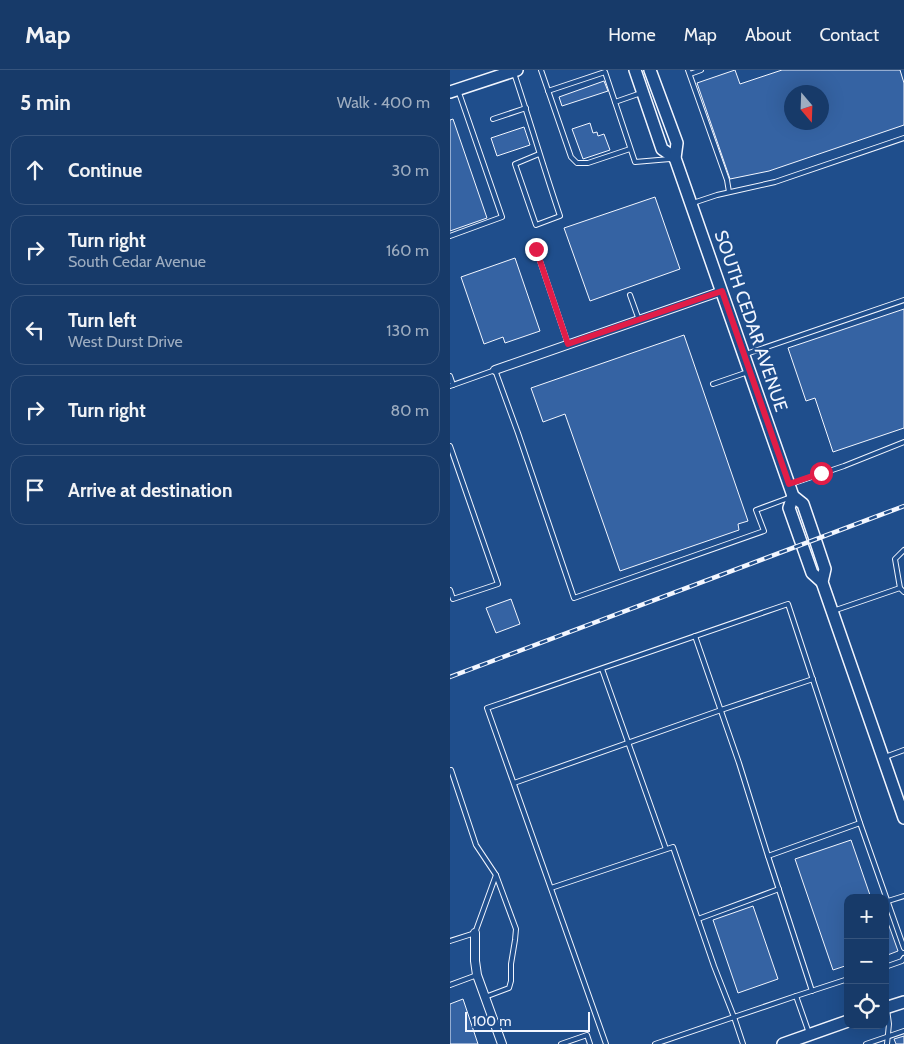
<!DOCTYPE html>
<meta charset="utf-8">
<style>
:root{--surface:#173a69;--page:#20416f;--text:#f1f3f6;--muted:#9eadc0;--line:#36547d}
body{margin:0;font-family:Cabin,sans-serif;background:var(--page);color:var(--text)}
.controls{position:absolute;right:15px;bottom:15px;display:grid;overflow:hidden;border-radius:10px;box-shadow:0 5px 20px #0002}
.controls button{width:45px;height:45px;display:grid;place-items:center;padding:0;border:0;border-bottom:1px solid var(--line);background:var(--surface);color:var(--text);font:25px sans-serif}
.compass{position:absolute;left:334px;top:15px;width:45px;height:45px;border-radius:50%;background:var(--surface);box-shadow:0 5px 20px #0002;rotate:161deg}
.scale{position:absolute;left:15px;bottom:12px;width:125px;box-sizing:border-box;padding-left:5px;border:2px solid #f2f6ff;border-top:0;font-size:14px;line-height:18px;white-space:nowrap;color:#f2f6ff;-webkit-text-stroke:4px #1f4e8c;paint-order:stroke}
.stop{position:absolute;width:15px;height:15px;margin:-11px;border:4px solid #e11d48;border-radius:50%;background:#fff}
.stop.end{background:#e11d48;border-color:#fff;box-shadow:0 1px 5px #0008}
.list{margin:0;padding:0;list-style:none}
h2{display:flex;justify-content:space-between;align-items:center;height:65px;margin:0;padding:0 20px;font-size:21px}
h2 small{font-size:16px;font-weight:400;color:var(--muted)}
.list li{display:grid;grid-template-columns:32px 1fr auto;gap:15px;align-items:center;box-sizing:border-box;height:70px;margin:0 10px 10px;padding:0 10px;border:1px solid var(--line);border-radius:15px}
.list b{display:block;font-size:19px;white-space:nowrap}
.list p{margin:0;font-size:16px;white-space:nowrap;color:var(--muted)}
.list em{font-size:16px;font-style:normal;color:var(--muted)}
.icon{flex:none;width:28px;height:28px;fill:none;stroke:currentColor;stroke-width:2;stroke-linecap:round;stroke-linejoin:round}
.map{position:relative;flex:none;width:454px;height:974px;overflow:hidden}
header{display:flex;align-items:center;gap:30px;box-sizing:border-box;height:70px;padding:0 25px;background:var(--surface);border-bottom:1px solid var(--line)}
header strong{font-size:24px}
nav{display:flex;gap:28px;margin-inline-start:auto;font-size:18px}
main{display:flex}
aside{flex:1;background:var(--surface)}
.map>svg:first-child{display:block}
</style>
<header>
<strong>Map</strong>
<nav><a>Home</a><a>Map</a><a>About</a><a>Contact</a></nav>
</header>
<main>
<aside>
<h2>5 min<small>Walk · 400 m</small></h2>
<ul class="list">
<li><svg class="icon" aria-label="ahead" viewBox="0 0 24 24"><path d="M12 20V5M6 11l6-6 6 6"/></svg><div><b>Continue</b></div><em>30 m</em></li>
<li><svg class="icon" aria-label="right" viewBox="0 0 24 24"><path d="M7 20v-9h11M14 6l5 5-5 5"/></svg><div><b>Turn right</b><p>South Cedar Avenue</p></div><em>160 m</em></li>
<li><svg class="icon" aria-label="left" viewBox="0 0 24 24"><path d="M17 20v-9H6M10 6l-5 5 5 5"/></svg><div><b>Turn left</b><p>West Durst Drive</p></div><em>130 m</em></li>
<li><svg class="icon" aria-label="right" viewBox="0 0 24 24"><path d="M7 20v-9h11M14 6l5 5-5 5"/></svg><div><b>Turn right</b></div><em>80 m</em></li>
<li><svg class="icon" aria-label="arrive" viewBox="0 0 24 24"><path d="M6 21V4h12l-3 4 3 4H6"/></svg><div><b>Arrive at destination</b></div></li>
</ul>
</aside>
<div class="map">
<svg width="454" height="974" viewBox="0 0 454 974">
<rect width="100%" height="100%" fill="#1f4e8c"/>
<g fill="#3563a3" stroke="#f2f6ff" fill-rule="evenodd">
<path d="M285,0L290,14L332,0H450L454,13V55L319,101L280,109L247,13ZM342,22H372V52H342Z"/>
<path d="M154,11L158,21L112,36L109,27Z"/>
<path d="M3,49L37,148L0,161V50Z"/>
<path d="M140,53L143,63L147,62L148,66L154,64L160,80L133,89L122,59Z"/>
<path d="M74,57L80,75L47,86L41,68Z"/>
<path d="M205,127L230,199L140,231L114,158Z"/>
<path d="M65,188L90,261L55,273L53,267L34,274L11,207Z"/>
<path d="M454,239V358L383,382L365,328L356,331L338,278Z"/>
<path d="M234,265L298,451L288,454L289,460L170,501L115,344L93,352L81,318Z"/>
<path d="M61,529L70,554L46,563L36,538Z"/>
<path d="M401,770L421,828H398V895L383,900L345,789Z"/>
<path d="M303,836L328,909L288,923L263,850Z"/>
<path d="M438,853L448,881L435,886V854Z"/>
<path d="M13,929L28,974H0V934Z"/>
<path d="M454,966V974H446L444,969Z"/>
</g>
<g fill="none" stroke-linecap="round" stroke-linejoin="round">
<g stroke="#f2f6ff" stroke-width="6">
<g id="lane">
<path d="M91,0L121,87L127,93H138L180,79"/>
<path d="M238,0L277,110L279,122"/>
<path d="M64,3C80,51 94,99 110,146L86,155L65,94L89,84"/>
<path d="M240,4L251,0"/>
<path d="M98,21L155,2L165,32"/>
<path d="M191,23L165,32L185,92L220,89"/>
<path d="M43,49L76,38"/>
<path d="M243,133L267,125L325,112L454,68"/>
<path d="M0,166L52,147L8,20"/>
<path d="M86,179L118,274"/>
<path d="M180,225L189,250"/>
<path d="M296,284L454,230"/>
<path d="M0,306L3,315"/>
<path d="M263,314L298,302"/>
<path d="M0,316L45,300L68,363L124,528L314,461L306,440L341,427"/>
<path d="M0,376L48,514L3,529L0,520"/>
<path d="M341,414L394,396L454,372"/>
<path d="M454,480L445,489L450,518L454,522"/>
<path d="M383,541L450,518"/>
<path d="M245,566L289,693L318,786L362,921"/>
<path d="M152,599L216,779"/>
<path d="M435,687L454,680"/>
<path d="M1,700L26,775L46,805L66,859L65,870L61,894V911L59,918L35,927"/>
<path d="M64,713L271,640L363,609"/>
<path d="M318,786L410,753"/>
<path d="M101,818L223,777L264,896L284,947L346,926L359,963"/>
<path d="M438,831L454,826"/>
<path d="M248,849L329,819"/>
<path d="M0,871L25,863L46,805"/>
<path d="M435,897L452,891L454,888"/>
<path d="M0,915L27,905"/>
<path d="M346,926L398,909"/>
<path d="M111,974L137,965L140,974"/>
<path d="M156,974L37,638L338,534L410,753L454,878"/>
<path d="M205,974L284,947L293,974"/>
<path d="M416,974L454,961"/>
<path d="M437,974L439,954L437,939"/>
</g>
</g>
<g stroke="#f2f6ff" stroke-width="10">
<g id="street">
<path d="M45,300L272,221"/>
<path d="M25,863V891L27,905L52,974"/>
</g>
</g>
<g stroke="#f2f6ff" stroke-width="14">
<g id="secondary">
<path d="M185,0L212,79L225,88"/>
<path d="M200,0L227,73L225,88L343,426L353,434L365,469L375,499L372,512L454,748"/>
<path d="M0,22L67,0"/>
<path d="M343,426L339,438L362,503L372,512"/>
<path d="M435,938L454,932"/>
<path d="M333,974L398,951"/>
</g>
</g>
<use href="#lane" stroke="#1f4e8c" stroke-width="4"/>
<use href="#street" stroke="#1f4e8c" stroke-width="8"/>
<use href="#secondary" stroke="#1f4e8c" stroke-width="11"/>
<g stroke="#f2f6ff" stroke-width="4.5">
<path id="rail" d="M0,607L454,436"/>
</g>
<use href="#rail" stroke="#1f4e8c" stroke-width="2.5" stroke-dasharray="8" stroke-linecap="butt"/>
</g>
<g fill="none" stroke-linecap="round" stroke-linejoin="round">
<path stroke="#e11d48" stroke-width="6" d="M86,179L118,274L272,221L339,414L371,403"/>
</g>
<g text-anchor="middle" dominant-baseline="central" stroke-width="4" stroke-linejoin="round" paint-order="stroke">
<g font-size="18" fill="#f2f6ff" stroke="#1f4e8c">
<text transform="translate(301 251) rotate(71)">SOUTH CEDAR AVENUE</text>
</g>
</g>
</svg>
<div class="controls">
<button>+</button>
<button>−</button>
<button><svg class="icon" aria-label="locate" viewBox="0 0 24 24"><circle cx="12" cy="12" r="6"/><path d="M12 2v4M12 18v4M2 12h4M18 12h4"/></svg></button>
</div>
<svg class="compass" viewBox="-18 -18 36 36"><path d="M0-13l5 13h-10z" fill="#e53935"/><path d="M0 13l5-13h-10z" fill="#9eadc0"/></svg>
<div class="scale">100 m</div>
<div class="stop" style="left:371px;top:403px"></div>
<div class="stop end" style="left:86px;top:179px"></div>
</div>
</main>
